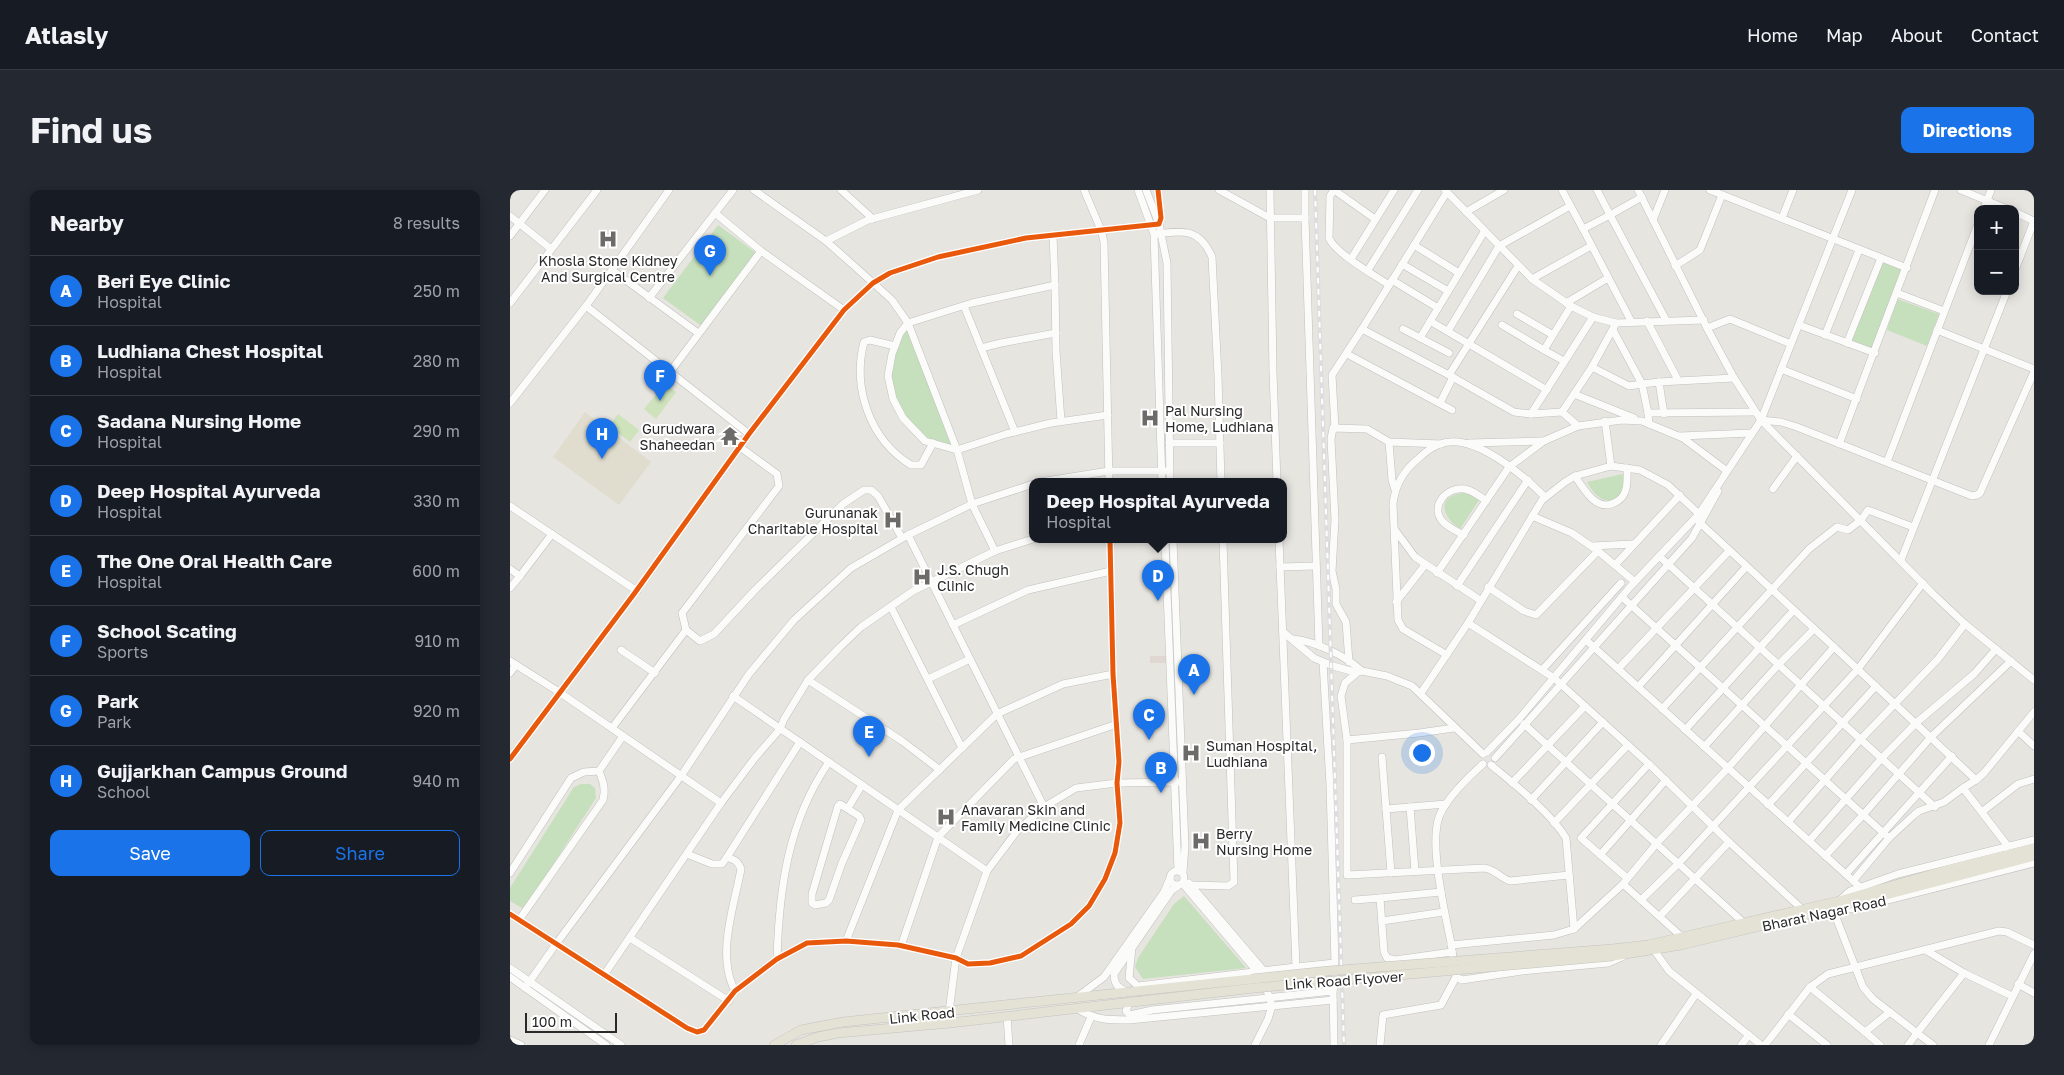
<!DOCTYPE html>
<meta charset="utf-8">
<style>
:root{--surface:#171b24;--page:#242831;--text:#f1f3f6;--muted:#9ea1a6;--line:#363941;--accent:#1a73e8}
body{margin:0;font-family:"Golos Text",sans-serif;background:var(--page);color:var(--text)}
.controls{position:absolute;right:15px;top:15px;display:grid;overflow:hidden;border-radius:10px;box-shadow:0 2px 12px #0003}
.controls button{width:45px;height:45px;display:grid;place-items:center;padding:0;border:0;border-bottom:1px solid var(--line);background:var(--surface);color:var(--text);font:25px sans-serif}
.scale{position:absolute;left:15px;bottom:12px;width:92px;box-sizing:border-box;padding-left:5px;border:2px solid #292929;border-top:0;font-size:14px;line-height:18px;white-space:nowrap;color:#292929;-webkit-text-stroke:4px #fff;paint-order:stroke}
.you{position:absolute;left:911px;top:562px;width:18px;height:18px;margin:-12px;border:4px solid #fff;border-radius:50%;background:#1a73e8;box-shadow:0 0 0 8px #1a73e833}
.badge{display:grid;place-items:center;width:32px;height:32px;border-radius:50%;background:var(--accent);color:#fff;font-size:16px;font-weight:700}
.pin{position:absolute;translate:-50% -41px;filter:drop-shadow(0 1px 2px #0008)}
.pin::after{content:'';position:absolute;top:26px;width:18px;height:15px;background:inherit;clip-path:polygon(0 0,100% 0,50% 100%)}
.popup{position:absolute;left:519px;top:288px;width:258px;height:65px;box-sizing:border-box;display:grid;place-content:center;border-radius:10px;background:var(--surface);filter:drop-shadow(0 1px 4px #0005);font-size:16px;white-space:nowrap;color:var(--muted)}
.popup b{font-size:19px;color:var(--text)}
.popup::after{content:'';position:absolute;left:50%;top:100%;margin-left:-10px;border:10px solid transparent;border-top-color:var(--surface)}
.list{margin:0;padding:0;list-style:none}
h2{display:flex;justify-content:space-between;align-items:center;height:65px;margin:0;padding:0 20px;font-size:21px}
h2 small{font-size:16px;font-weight:400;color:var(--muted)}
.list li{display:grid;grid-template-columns:32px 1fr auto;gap:15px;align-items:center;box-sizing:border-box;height:70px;padding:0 20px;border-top:1px solid var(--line)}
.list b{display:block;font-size:19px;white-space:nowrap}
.list p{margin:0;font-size:16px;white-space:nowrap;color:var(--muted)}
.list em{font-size:16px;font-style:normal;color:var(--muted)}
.actions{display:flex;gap:10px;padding:15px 20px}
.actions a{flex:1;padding:11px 0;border:1px solid var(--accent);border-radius:10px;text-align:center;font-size:18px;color:var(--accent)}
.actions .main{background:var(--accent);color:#fff}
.map{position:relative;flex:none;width:1524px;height:855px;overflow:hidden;border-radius:10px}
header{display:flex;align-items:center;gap:30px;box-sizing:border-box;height:70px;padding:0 25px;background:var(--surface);border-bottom:1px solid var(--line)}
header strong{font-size:24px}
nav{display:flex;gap:28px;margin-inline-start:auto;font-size:18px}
.intro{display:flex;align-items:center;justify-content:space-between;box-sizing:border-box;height:120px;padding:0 30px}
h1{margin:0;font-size:35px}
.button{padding:12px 22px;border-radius:10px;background:var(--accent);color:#fff;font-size:18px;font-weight:700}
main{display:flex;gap:30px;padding:0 30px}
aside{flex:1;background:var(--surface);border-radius:10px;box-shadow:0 2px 12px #0003}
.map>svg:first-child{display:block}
</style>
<header>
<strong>Atlasly</strong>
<nav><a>Home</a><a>Map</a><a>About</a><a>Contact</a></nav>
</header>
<div class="intro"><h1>Find us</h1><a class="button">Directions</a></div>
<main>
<aside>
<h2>Nearby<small>8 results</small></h2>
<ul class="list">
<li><span class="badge">A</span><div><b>Beri Eye Clinic</b><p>Hospital</p></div><em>250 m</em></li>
<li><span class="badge">B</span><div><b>Ludhiana Chest Hospital</b><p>Hospital</p></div><em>280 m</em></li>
<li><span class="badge">C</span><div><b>Sadana Nursing Home</b><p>Hospital</p></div><em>290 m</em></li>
<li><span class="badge">D</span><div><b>Deep Hospital Ayurveda</b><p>Hospital</p></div><em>330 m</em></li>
<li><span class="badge">E</span><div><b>The One Oral Health Care</b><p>Hospital</p></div><em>600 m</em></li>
<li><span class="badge">F</span><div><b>School Scating</b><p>Sports</p></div><em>910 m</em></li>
<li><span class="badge">G</span><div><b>Park</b><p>Park</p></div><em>920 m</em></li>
<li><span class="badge">H</span><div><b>Gujjarkhan Campus Ground</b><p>School</p></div><em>940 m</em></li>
</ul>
<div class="actions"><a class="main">Save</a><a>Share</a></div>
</aside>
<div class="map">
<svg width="1524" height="855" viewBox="0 0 1524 855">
<rect width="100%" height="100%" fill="#e7e5e0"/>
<path fill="#e0ddcf" d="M75,222L141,272L109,315L43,267Z"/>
<rect fill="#e0d6d2" x="640" y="466" width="16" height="7"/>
<g fill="#c6dfbc">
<path d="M208,35L246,63L193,137L153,108Z"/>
<path d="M1370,70L1395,79L1364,161L1341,152Z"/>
<path d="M1387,109L1429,124L1417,156L1377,140Z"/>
<path d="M398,136L444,257C436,255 426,253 418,250C412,248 408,241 404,237C377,211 371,164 398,136Z"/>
<path d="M1113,284C1119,317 1091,320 1077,292Z"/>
<path d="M952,303L961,304L969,310L950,339C933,328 925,307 952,303Z"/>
<path d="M71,594H80L85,598L86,608L14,719L0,711V698L64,597Z"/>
<path d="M674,706L736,778L633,789L625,777L628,768L664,714Z"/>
</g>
<g fill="#cee2bb">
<path d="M155,194L166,202L146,229L134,219Z"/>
<path d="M108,224L129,240L120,252L99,236Z"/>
</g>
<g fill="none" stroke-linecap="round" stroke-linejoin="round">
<g stroke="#c1c0bf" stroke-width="8">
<g id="minor">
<path d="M244,0L316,51L342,74L382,110L398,133L447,260L462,314L485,361"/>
<path d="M331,0L363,29"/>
<path d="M574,0L591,40L594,52L599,292"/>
<path d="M628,0L644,44L652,292"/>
<path d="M636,0L649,34L657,73L660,292"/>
<path d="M709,0L760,28H795L809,456"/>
<path d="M760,0L763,182L767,292"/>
<path d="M795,0V28"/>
<path d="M824,0L820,6L819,48C825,63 864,85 879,95"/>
<path d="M824,0L865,29"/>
<path d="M935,0L1022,89L1061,116L1083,127L1106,133L1194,130"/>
<path d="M1052,0L1073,39L1100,25L1156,130"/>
<path d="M1087,0L1100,25L1132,7"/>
<path d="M1128,0L1197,138L1224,188L1251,230L1423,404L1455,434L1524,490"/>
<path d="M1200,0L1397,78"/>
<path d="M1451,0L1497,19"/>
<path d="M1474,19L1481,0"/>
<path d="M956,22L994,0"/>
<path d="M1505,22L1524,31"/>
<path d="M205,23L251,61L334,120"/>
<path d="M0,26L41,59"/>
<path d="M1272,28L1283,0"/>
<path d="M1143,30L1155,0"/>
<path d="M1073,39L1121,131"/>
<path d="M647,44C674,40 690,39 702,67L708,186L711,292"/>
<path d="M543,45L545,95L462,113L398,133L390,143L382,164L378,186L383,209L393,228L415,251L447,260L496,244L541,233L598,225"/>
<path d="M0,46L35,0"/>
<path d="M316,51L358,30L468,0"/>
<path d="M904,55L949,83"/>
<path d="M841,69L884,0"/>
<path d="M892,74L938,101"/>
<path d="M1008,76L939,185L1004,222L1021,224L1083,127"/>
<path d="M1165,76L1190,60L1212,5"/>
<path d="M102,80L188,143"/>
<path d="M858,80L908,0"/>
<path d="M1505,80L1524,31"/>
<path d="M1022,89L1081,56"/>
<path d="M882,90L928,118"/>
<path d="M545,95L546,161L551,231"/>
<path d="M1387,103L1434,121"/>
<path d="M139,108L223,0"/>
<path d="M0,113L87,0"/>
<path d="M1056,113L1098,88"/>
<path d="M76,116L239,244"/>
<path d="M454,116L505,242"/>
<path d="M1007,124L1043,145L1061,116"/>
<path d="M920,131L1037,200"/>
<path d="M1137,131L1168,190"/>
<path d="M1106,133L1082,177L1064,204L1124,228"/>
<path d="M992,135L1034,160L1043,145"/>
<path d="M1289,135L1365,163"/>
<path d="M1197,138L1220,129L1281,154"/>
<path d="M852,139L937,2"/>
<path d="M893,139L939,163"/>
<path d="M1103,140L1132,194L1149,192"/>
<path d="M1427,140L1524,179"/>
<path d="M938,141L989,56L1060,16"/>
<path d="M1315,145L1349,60"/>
<path d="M910,148L974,42"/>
<path d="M1337,153L1371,68"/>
<path d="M385,156L360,150L354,152C342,198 360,250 401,275H411L423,253"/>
<path d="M471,158L491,153L546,143"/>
<path d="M1034,160L1054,171"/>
<path d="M837,164L942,220"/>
<path d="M1082,177L1119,196L1132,194L1138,223"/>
<path d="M1271,179L1347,209"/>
<path d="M160,182L251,61"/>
<path d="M1064,204L1052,222L1068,236"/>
<path d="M0,213L76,116L159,0"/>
<path d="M930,213L943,187"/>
<path d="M1021,224L1052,222"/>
<path d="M1154,224L1149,192L1224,188"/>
<path d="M1251,230L1271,232L1287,237L1462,306L1467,305L1470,303L1524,182"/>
<path d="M1095,231L1101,276"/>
<path d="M1139,234L1138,223L1244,222"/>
<path d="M825,238L822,185L852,139L939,185"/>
<path d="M1170,246L1242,243"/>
<path d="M879,252L882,290L885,300"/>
<path d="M659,253H710"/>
<path d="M959,253L1033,251"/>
<path d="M1329,254L1425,0"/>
<path d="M230,257L267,284L269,296L172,423L176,440L190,451L204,444L245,400L333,314L354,300H361L368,306L392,348"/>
<path d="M1377,272L1468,34"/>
<path d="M1065,286C1073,298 1086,322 1104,313C1109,311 1113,307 1115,302C1118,295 1117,285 1117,278"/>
<path d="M530,292L599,281H656"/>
<path d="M1263,299L1287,266"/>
<path d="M0,316L127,401"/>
<path d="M1022,326L1062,343L1088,361L1125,392"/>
<path d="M1189,332L1324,457"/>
<path d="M885,340L905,367L970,410"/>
<path d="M398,345L534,617"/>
<path d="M954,345C946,341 939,338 933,332C919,316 937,296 955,299C963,301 970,306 976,311"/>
<path d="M655,350L668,680"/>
<path d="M663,350L675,656L673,682"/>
<path d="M1082,356L1123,354"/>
<path d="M1149,366L1425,617"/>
<path d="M1391,370L1497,101"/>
<path d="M1105,375L1170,305"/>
<path d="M770,377L806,376"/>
<path d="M0,379L10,386L42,344"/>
<path d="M927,383L999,277L1034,251L1068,236L1112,230L1132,231L1173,248L1217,281"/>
<path d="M947,396L1018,290"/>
<path d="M978,397L1014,421L1026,425L1088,361"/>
<path d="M0,398L10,386"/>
<path d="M1112,407L1379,648"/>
<path d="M886,412L915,375"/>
<path d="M381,417L452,558"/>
<path d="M958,433L1044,488L1139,574L1219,652L1292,719"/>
<path d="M443,435L518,400L601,381"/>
<path d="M773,442L804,468L823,476L845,482L852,481L877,486L902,496L973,564"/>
<path d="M783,449C807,452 834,465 852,481"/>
<path d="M1076,450L1350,697"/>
<path d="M111,460L145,483"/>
<path d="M937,465L893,439L888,430L883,314C885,295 893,281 908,269C914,263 922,257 930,254C963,241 1014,286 1035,307"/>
<path d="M0,471L49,502L211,613"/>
<path d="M839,472L836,432L826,414V399L822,381L825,330L821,249L823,238L857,239L879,252L931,254"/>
<path d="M1108,479L1219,361"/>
<path d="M1032,480L1111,393"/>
<path d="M848,482L835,493L831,506L837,550V685L974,678C985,679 990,688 1000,691L1059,685"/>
<path d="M0,483L6,475"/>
<path d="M418,489L460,469"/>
<path d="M298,490L392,551L430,580"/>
<path d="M1128,497L1236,377"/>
<path d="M911,503L958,433L1032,310L1055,292L1065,286L1101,276L1130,280L1158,295L1189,324"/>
<path d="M223,506L477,681"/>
<path d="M1152,519L1299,359L1327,337L1338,340L1351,330L1358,320L1403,337"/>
<path d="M1014,534L1234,733"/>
<path d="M102,538L176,440"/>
<path d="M1175,540L1283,421"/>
<path d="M1508,541L1524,556"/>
<path d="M837,550L909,543L944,538"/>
<path d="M1194,557L1268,475L1304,439"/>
<path d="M977,562L1009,529L1120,397L1189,324L1251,230L1342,0"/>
<path d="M872,567L881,683"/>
<path d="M985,568L1182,348L1208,301"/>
<path d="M0,569L124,404L239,244L334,120L363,93L380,83L428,67L516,48L649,34L651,28L648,0"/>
<path d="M973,574C959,586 935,610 929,627C919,655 935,723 941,753C943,764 943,777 946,787L952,790L1012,781L1098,773L1112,767"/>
<path d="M981,575C1004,594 1040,622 1056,648L1064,739"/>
<path d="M1466,590L1474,583L1524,522"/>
<path d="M1002,593L1075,516"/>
<path d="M1021,610L1093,532"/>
<path d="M330,614L349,626L351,630L332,673L319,710L316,713L305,715L302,713V704L328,616Z"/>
<path d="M1258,615L1366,496"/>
<path d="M900,617L905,681"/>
<path d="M338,618L352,595"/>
<path d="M876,619L936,614"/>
<path d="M1473,621L1508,594L1524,589"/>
<path d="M1278,632L1350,550L1428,469L1455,434"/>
<path d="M1044,633L1118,555"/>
<path d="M1299,651L1371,569L1406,533L1464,484L1486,459"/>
<path d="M177,664L202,674H212L217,667C225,670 228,671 231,679C224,717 206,765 225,801"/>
<path d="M1090,665L1156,590"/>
<path d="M1315,666L1353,625L1421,547L1501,471"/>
<path d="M217,667L290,552"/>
<circle cx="667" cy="688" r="7"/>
<path d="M0,683L61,588L74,582L89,581L113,546"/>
<path d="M1336,684L1442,566"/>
<path d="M1117,688L1071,648L1139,574"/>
<path d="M1343,691L1379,648L1404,625L1409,621L1434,612L1453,598"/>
<path d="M679,693L754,781V785"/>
<path d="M673,694L750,785"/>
<path d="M1113,694L1147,653L1218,578L1324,457L1466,590L1453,598L1497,655L1496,658"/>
<path d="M681,695L718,696L724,692L713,350"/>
<path d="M870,708L931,702"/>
<path d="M845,710L870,708L874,762L877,768L885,770L942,762"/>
<path d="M1131,710L1169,673L1348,479L1413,393"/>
<path d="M1330,710L1340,701L1388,684L1524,650"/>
<path d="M1333,716L1338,719L1346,718L1524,673"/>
<path d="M0,724L177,838L187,842L194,840L225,801L267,769L297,753L336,751L388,755L446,768L458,774L480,773L511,766L561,734L579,716L595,689L605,663L610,633L607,593L609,572L603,484L600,350"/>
<path d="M1150,726L1219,652"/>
<path d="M9,730L93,610C96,599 93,591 89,581"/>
<path d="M1327,730L1353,797L1363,809L1407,843L1398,855"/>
<path d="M872,731L934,722"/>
<path d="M120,748L219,811"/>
<path d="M336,751L388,620L487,524L553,494L603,484"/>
<path d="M941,755L1044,745L1064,739L1113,694L1172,747"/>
<path d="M391,756L428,647L504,569L607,534"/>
<path d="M622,757L619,788L628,796L786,777L769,350"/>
<path d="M1144,760L1159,781L1251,855"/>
<path d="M1417,761L1454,783L1502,806"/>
<path d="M267,769C269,699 278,631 319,572"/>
<path d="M786,777L825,773L820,595L813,472"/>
<path d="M0,778L111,855"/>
<path d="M94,785L211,613L244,569L270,539L274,529L298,490L330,457L351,437L403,401L485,361L523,349"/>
<path d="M0,787L96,855"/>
<path d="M1508,794L1524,803"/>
<path d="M1300,797L1355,842L1380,822"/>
<path d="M15,798L46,754L171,586L239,484L284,430L341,378L398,345L462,314L523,294"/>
<path d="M617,802C608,798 604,794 604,784L662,700L668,696"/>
<path d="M567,807L594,787L654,702L660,688"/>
<path d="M620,811L616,821L620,825L642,820L823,801"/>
<path d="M566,818C585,830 597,830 619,830L823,810"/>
<path d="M439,822L446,768L477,681L507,641L534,617L566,598L607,593L672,592"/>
<path d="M1278,824L1317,855"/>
<path d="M497,826L499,855"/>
<path d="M1355,842L1370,855"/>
<path d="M0,850L11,855"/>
<path d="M569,855L581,827"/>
<path d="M745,855L758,829L762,816L755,794"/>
<path d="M824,855L823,801L824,798L825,776"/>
<path d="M870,855L873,825L931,815L946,787"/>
<path d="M1151,855L1186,804"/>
<path d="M1231,855L1239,845"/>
<path d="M1255,855L1300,797L1318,784L1489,741L1497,742L1524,755"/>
<path d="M1423,855L1407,843L1454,783"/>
<path d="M1479,855L1524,764"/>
</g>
</g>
<g stroke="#c3c3c1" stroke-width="10">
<g id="major">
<path d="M1102,759L1138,755L1329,711L1444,678L1524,658"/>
<path d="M1103,766L1171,755L1333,716L1524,666"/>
<path d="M264,855L291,840L333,832L742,789"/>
<path d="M286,855L308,847L328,843L440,833L744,798"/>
</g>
</g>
<use href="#minor" stroke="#fbfbfa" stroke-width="7"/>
<use href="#major" stroke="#e4e2d5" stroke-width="9"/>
<g stroke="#dddcde" stroke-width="4">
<path id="rail" d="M805,0L834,855"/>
</g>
<use href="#rail" stroke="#fff" stroke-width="2" stroke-dasharray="5.5" stroke-linecap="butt"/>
<g stroke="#c3c3c1" stroke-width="10" stroke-linecap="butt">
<g id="major-bridge">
<path d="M742,789L818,781L1102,759"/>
<path d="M744,798L1103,766"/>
</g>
</g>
<use href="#major-bridge" stroke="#e4e2d5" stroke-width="9"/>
<g stroke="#fff" stroke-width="8">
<g id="cycleway">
<path d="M0,569L124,404L239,244L334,120L363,93L380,83L428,67L516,48L649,34L651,28L648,0"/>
<path d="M0,724L177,838L187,842L194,840L225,801L267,769L297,753L336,751L388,755L446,768L458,774L480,773L511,766L561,734L579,716L595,689L605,663L610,633L607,593L609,572L603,484L600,350"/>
</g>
</g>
<use href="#cycleway" stroke="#e8590c" stroke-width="5"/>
</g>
<defs>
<g id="hospital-bare" transform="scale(1.5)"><path d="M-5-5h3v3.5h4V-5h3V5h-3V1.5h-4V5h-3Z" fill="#6c6b69" stroke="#fff" stroke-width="2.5" paint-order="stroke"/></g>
<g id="temple-bare" transform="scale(1.5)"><path d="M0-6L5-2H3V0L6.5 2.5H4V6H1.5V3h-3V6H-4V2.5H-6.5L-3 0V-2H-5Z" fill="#6c6b69" stroke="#fff" stroke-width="2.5" paint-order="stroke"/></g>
</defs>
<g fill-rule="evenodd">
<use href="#hospital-bare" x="98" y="49"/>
<use href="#hospital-bare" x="640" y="228"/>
<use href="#temple-bare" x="220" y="246"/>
<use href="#hospital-bare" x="383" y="330"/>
<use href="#hospital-bare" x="412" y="387"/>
<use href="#hospital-bare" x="681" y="563"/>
<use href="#hospital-bare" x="436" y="627"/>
<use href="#hospital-bare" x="691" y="651"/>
</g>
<g text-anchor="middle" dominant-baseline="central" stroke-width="4" stroke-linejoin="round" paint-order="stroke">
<g font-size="14" fill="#292929" stroke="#fff" text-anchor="start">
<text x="98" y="70" text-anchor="middle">Khosla Stone Kidney<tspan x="98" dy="16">And Surgical Centre</tspan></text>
<text x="655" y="220">Pal Nursing<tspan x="655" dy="16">Home, Ludhiana</tspan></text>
<text x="205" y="238" text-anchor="end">Gurudwara<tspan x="205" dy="16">Shaheedan</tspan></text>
<text x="368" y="322" text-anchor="end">Gurunanak<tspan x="368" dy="16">Charitable Hospital</tspan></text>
<text x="427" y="379">J.S. Chugh<tspan x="427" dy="16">Clinic</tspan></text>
<text x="696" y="555">Suman Hospital,<tspan x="696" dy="16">Ludhiana</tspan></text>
<text x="451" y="619">Anavaran Skin and<tspan x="451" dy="16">Family Medicine Clinic</tspan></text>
<text x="706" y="643">Berry<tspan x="706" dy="16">Nursing Home</tspan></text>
</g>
<g font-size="14" fill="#292929" stroke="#fff">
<text transform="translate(1314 723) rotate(-12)">Bharat Nagar Road</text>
<text transform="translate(834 790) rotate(-4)">Link Road Flyover</text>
<text transform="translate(412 825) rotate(-6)">Link Road</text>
</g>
</g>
</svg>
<div class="controls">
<button>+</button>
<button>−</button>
</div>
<div class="scale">100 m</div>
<div class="you"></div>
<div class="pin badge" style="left:684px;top:505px">A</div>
<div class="pin badge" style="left:651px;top:603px">B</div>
<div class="pin badge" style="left:639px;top:550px">C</div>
<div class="pin badge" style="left:648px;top:411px">D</div>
<div class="popup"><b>Deep Hospital Ayurveda</b>Hospital</div>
<div class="pin badge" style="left:359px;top:567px">E</div>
<div class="pin badge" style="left:150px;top:211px">F</div>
<div class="pin badge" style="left:200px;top:86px">G</div>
<div class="pin badge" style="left:92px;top:269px">H</div>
</div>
</main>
